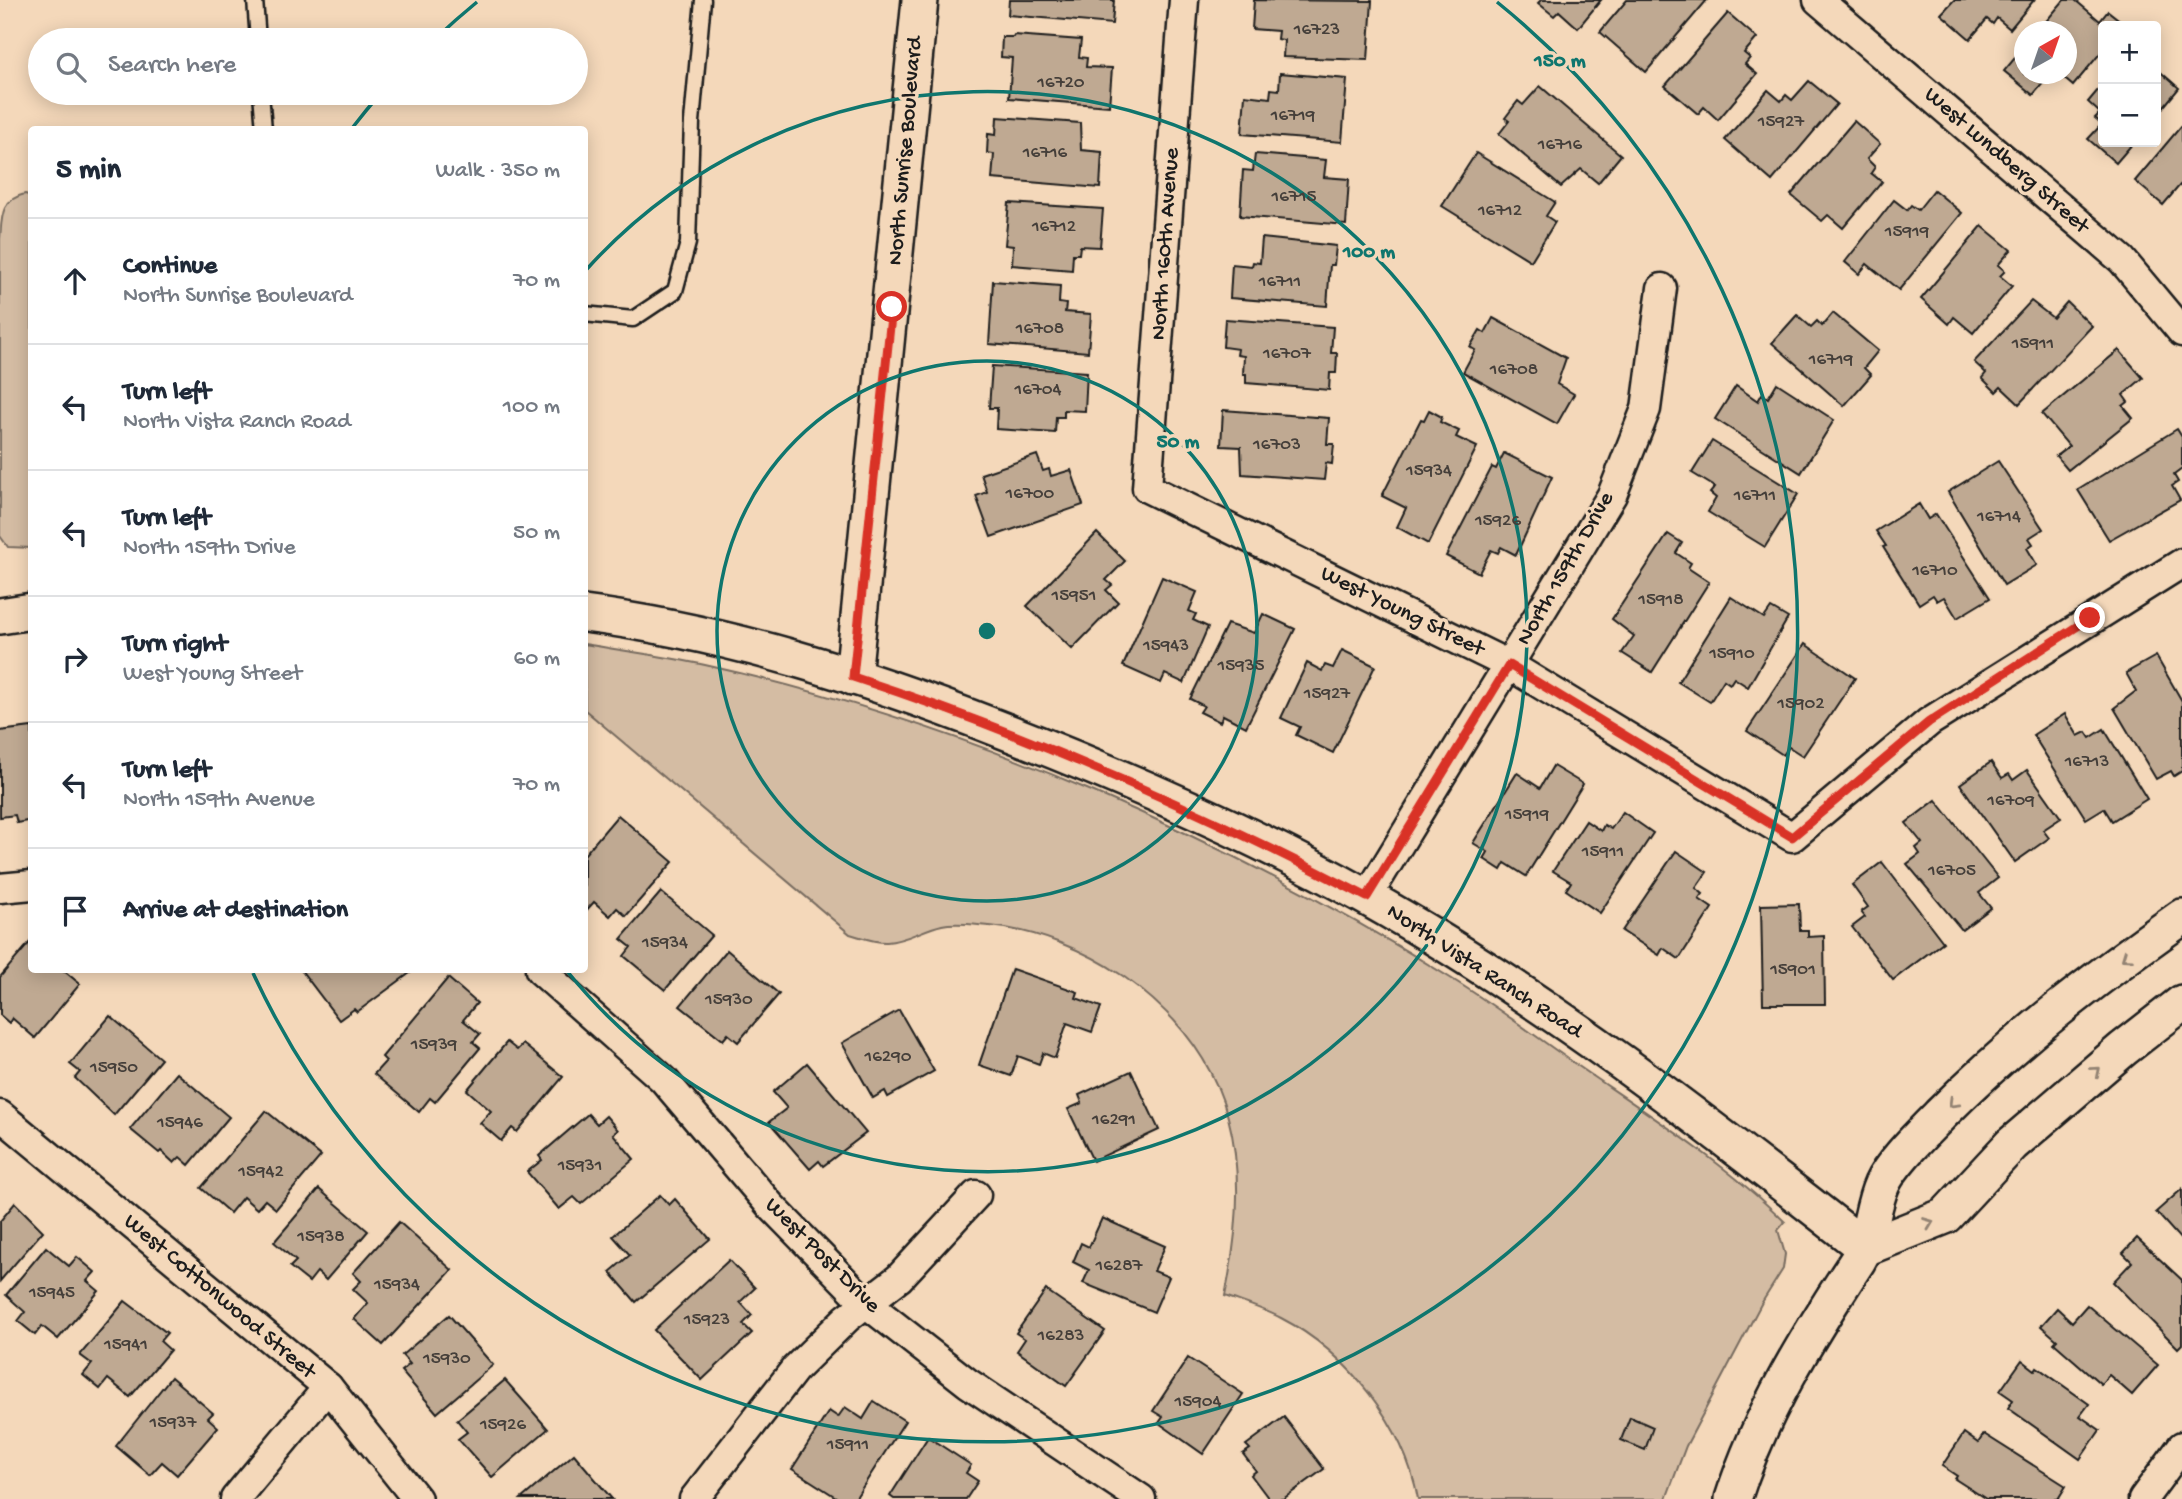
<!DOCTYPE html>
<meta charset="utf-8">
<style>
:root{--surface:#fff;--page:#f2f2f3;--text:#1f2937;--muted:#747a83;--line:#e0e1e3}
body{margin:0;font-family:"Gochi Hand",sans-serif;background:var(--page);color:var(--text)}
.controls{position:absolute;right:21px;top:21px;display:grid;overflow:hidden;border-radius:7px;box-shadow:0 4px 18px #0003}
.controls button{width:63px;height:63px;display:grid;place-items:center;padding:0;border:0;border-bottom:2px solid var(--line);background:var(--surface);color:var(--text);font:35px sans-serif}
.compass{position:absolute;left:2014px;top:21px;width:63px;height:63px;border-radius:50%;background:var(--surface);box-shadow:0 4px 18px #0003;rotate:40deg}
.stop{position:absolute;width:21px;height:21px;margin:-16px;border:5px solid #d93025;border-radius:50%;background:#fff}
.stop.end{background:#d93025;border-color:#fff;box-shadow:0 2px 7px #0008}
.list{margin:0;padding:0;list-style:none}
h2{display:flex;justify-content:space-between;align-items:center;height:91px;margin:0;padding:0 28px;font-size:30px}
h2 small{font-size:23px;font-weight:400;color:var(--muted)}
.list li{display:grid;grid-template-columns:46px 1fr auto;gap:21px;align-items:center;box-sizing:border-box;height:126px;padding:0 28px;border-top:2px solid var(--line)}
.list b{display:block;font-size:26px;white-space:nowrap}
.list p{margin:0;font-size:23px;white-space:nowrap;color:var(--muted)}
.list em{font-size:23px;font-style:normal;color:var(--muted)}
.icon{flex:none;width:38px;height:38px;fill:none;stroke:currentColor;stroke-width:2;stroke-linecap:round;stroke-linejoin:round}
.map{position:relative;flex:none;width:2182px;height:1499px;overflow:hidden}
.search{position:absolute;background:var(--surface);box-shadow:0 4px 18px #0003;left:28px;top:28px;width:560px;height:77px;display:flex;align-items:center;gap:18px;box-sizing:border-box;padding:0 24px;border-radius:38px;color:var(--muted);font-size:26px}
.panel{position:absolute;background:var(--surface);box-shadow:0 4px 18px #0003;left:28px;top:126px;width:560px;height:847px;border-radius:7px}
.map>svg:first-child{display:block}
</style>
<div class="map">
<svg width="2182" height="1499" viewBox="0 0 2182 1499">
<rect width="100%" height="100%" fill="#f4d8ba"/>
<filter id="ink" filterUnits="userSpaceOnUse"><feTurbulence type="fractalNoise" baseFrequency=".0143" numOctaves="2"/><feDisplacementMap in="SourceGraphic" scale="14" xChannelSelector="R" yChannelSelector="G"/><feConvolveMatrix kernelMatrix="1 2 1 2 8 2 1 2 1" color-interpolation-filters="sRGB"/></filter>
<g filter="url(#ink)">
<g fill="#d4bca3" stroke="#786c60" stroke-width="2">
<path d="M25,194L32,196V548L8,547L0,536V239C2,217 0,200 25,194Z"/>
<path d="M584,644C624,651 665,656 705,665C967,723 1230,840 1457,982C1497,1007 1535,1036 1574,1063C1645,1112 1723,1161 1785,1222L1778,1230L1785,1254L1783,1269L1761,1304L1686,1446L1666,1499H1418C1405,1426 1347,1352 1281,1318C1264,1309 1244,1303 1225,1296C1253,1164 1239,1058 1123,976C1085,950 1036,930 990,926C976,925 956,922 942,925C924,929 905,941 887,942C876,943 861,937 850,934L585,710Z"/>
</g>
<g fill="#bfa992" stroke="#1c1c1c" stroke-width="2">
<path d="M1009,0H1114L1112,24L1008,15Z"/>
<path d="M1254,0L1372,1L1368,60L1283,57L1284,40L1277,39L1278,31L1252,29Z"/>
<path d="M1541,0H1601L1578,28L1559,11L1554,16L1538,3Z"/>
<path d="M1627,0H1707L1646,72L1600,32Z"/>
<path d="M1954,0H2034L2010,29L1997,18L1993,24L1987,19L1970,39L1941,14Z"/>
<path d="M2064,0H2075L2100,21L2108,11L2122,22L2119,26H2103V50L2073,86L2060,75L2055,81L2049,76L2033,95L2004,71L2024,47V74H2066V32H2037Z"/>
<path d="M1728,13L1757,38L1744,53L1750,58L1745,64L1757,74L1718,120L1704,107L1698,114L1665,86Z"/>
<path d="M1014,35L1081,40L1079,57L1087,58L1086,67L1112,68L1109,106L1009,98L1012,58L1001,57L1002,37H1013Z"/>
<path d="M2156,68L2179,88L2156,116Z"/>
<path d="M1280,73L1347,79L1342,142L1242,134L1245,95L1270,98L1271,89L1279,90Z"/>
<path d="M1809,81L1837,104L1772,181L1725,140L1768,90L1781,101L1786,95L1792,100Z"/>
<path d="M2103,84V142H2134L2116,163L2088,139L2102,124L2095,118L2100,113L2088,102Z"/>
<path d="M1540,86L1621,155L1598,183L1581,169L1561,187L1499,134L1509,121L1505,118L1518,101L1523,105Z"/>
<path d="M997,117L1080,123L1081,150L1102,152L1100,188L992,179L994,154L987,153L988,134L996,135Z"/>
<path d="M1854,121L1880,144L1867,159L1875,167L1871,173L1882,182L1843,228L1828,215L1822,221L1791,195Z"/>
<path d="M2182,125V187L2180,185L2163,205L2135,181Z"/>
<path d="M1476,153L1555,202L1546,216L1555,222L1531,261L1442,206Z"/>
<path d="M1255,154L1326,160L1324,177L1349,179L1346,225L1240,216L1243,170L1253,171Z"/>
<path d="M1934,190L1962,213L1899,290L1867,264L1859,274L1845,262L1894,200L1907,210L1911,205L1918,210Z"/>
<path d="M1009,203L1103,209L1100,247L1080,246L1079,254H1073L1072,270L1012,265L1013,246L1005,245Z"/>
<path d="M1982,226L2011,250L1998,265L2005,271L2000,276L2012,286L1973,333L1954,317L1949,324L1921,299Z"/>
<path d="M1262,238L1336,246L1334,265H1330L1327,306L1230,298L1232,264L1252,266L1253,262L1260,263Z"/>
<path d="M993,281L1060,286L1059,303L1066,304L1065,312L1091,314L1088,352L989,344Z"/>
<path d="M2031,301L2053,318L2067,302L2092,326L2019,404L2001,387L1996,392L1982,378L1986,373L1974,362Z"/>
<path d="M1833,313L1878,351L1864,368L1871,375L1844,406L1772,343L1797,315L1811,327L1817,321L1822,326Z"/>
<path d="M1493,318L1566,358L1557,384L1574,394L1557,424L1463,372L1475,350L1470,347L1480,330L1485,333Z"/>
<path d="M1225,319L1333,327L1331,353H1337L1336,373H1330L1329,390L1246,383V374H1243L1244,356L1237,355L1238,349L1223,347Z"/>
<path d="M2119,350L2143,378L2123,395L2128,402L2123,406L2133,418L2068,470L2056,456L2069,446L2042,414Z"/>
<path d="M992,366L1087,372L1085,411L1064,410V417H1056L1055,433L996,429L997,408H989Z"/>
<path d="M1777,383L1834,420L1801,473L1715,419L1736,386L1758,401L1762,394L1768,398Z"/>
<path d="M1223,410L1329,418L1327,444H1334L1332,464L1326,463L1324,480L1242,474L1241,447L1221,446Z"/>
<path d="M1429,410L1442,417L1440,422L1459,431L1456,437L1477,447L1428,544L1397,527L1406,508L1382,496L1421,419L1424,420Z"/>
<path d="M2177,429L2182,437V469L2174,475L2178,482L2172,486L2180,500L2109,540L2078,490Z"/>
<path d="M1712,441L1798,494L1765,547L1708,512L1716,498L1710,493L1715,487L1692,473Z"/>
<path d="M1504,453L1552,477L1516,555L1501,547L1498,553L1491,550L1479,573L1446,556L1492,467L1496,469Z"/>
<path d="M1037,455L1043,471L1049,469L1051,476L1071,470L1083,505L991,537L976,496L987,492L981,474Z"/>
<path d="M1998,461L2043,529L2029,538L2033,544L2027,548L2037,565L2004,585L1948,492Z"/>
<path d="M1919,504L1928,519L1936,514L1990,598L1957,618L1944,597L1937,601L1933,595L1919,604L1883,547L1886,546L1876,531Z"/>
<path d="M1097,533L1125,561L1106,580L1112,585L1106,590L1118,602L1072,649L1027,606Z"/>
<path d="M1668,534L1682,543L1676,553L1691,563L1688,568L1709,582L1652,672L1622,653L1634,636L1612,619Z"/>
<path d="M1162,577L1197,592L1189,611L1196,614L1193,620L1208,627L1184,683L1165,674L1161,683L1123,666Z"/>
<path d="M1731,597L1764,618L1771,608L1788,618L1748,687L1734,678L1730,684L1724,680L1710,702L1678,682Z"/>
<path d="M1263,614L1295,629L1246,727L1223,715L1220,722L1200,712L1204,706L1190,699L1227,624L1254,633Z"/>
<path d="M1805,644L1855,678L1803,756L1789,747L1783,755L1747,731Z"/>
<path d="M1342,650L1375,666L1333,753L1296,735L1300,727L1281,718L1307,663L1322,671L1325,665L1333,668Z"/>
<path d="M2156,656L2182,701V771L2174,776L2171,771L2156,779L2114,708L2136,691L2126,673Z"/>
<path d="M2065,714L2078,736L2086,732L2090,738L2104,729L2147,799L2112,821L2104,808L2086,819L2033,735Z"/>
<path d="M32,727V820L17,823L15,815L0,817V731Z"/>
<path d="M1991,762L2002,778L2009,774L2013,780L2027,770L2061,818L2043,830L2049,838L2015,862L1960,784Z"/>
<path d="M1553,766L1583,784L1526,876L1505,863L1501,870L1484,859L1488,852L1473,843L1517,773L1540,788Z"/>
<path d="M1936,800L1998,878L1979,893L1991,908L1962,930L1907,864L1920,854L1916,848L1922,843L1906,823Z"/>
<path d="M1623,812L1653,833L1600,913L1566,890L1571,882L1553,871L1586,821L1601,831L1604,825L1611,829Z"/>
<path d="M618,815L673,862L626,916L617,908L610,916L594,902L584,913V855Z"/>
<path d="M1676,851L1707,872L1696,888L1703,894L1699,899L1712,908L1679,959L1663,948L1659,955L1622,931Z"/>
<path d="M1882,862L1943,942L1893,980L1852,927L1865,917L1861,912L1868,907L1852,885Z"/>
<path d="M661,892L712,935L665,990L624,956L631,947L621,939Z"/>
<path d="M1799,904L1800,930H1808V937L1824,936L1825,1004H1763L1761,905Z"/>
<path d="M30,942L32,970H63L80,984L35,1038L12,1018L9,1023L0,1015V977Z"/>
<path d="M727,950L779,994L738,1042L728,1034L723,1040L680,1006Z"/>
<path d="M1012,969L1078,992L1076,998L1101,1007L1092,1032L1067,1023L1055,1058L1043,1053L1039,1064L1018,1056L1011,1076L979,1065Z"/>
<path d="M301,970H414L357,1012L354,1009L339,1020Z"/>
<path d="M448,978L477,1003L463,1020L480,1034L473,1042L480,1048L435,1102L430,1098L419,1112L374,1074L386,1061L382,1057Z"/>
<path d="M899,1010L934,1071L888,1097L885,1091L873,1098L842,1043Z"/>
<path d="M110,1016L161,1059L114,1115L75,1078L80,1072L70,1064Z"/>
<path d="M507,1042L517,1050L523,1044L563,1077L517,1132L512,1128L501,1141L480,1123L491,1111L467,1090Z"/>
<path d="M807,1063L866,1133L823,1166L819,1161L810,1169L769,1122L787,1108L773,1092Z"/>
<path d="M1131,1071L1159,1130L1093,1161L1068,1109L1082,1103L1079,1095Z"/>
<path d="M177,1073L229,1117L189,1165L180,1157L174,1163L161,1151L159,1153L130,1129Z"/>
<path d="M266,1111L321,1156L276,1209L265,1200L257,1209L243,1197L230,1213L201,1188Z"/>
<path d="M588,1114L597,1124L606,1116L618,1130L613,1134L634,1159L581,1204L574,1197L559,1209L527,1172L542,1160L539,1156Z"/>
<path d="M319,1189L368,1231L326,1280L317,1272L309,1282L290,1267L296,1261L274,1242Z"/>
<path d="M2182,1189V1241L2156,1212Z"/>
<path d="M660,1195L669,1205L675,1199L710,1239L636,1302L610,1272L630,1255L613,1236Z"/>
<path d="M15,1203L43,1231L0,1281V1221Z"/>
<path d="M1102,1218L1165,1246L1154,1271L1169,1277L1154,1312L1083,1283L1089,1270L1073,1262L1081,1243L1089,1247Z"/>
<path d="M399,1222L452,1270L383,1345L354,1319L368,1303L353,1289L361,1281L353,1273Z"/>
<path d="M2137,1238L2182,1280V1344L2178,1348L2113,1282L2132,1262L2123,1253Z"/>
<path d="M46,1247L69,1266L77,1257L95,1272L87,1281L99,1291L58,1339L42,1326L35,1335L18,1321L25,1312L6,1295Z"/>
<path d="M729,1260L755,1288L740,1302L752,1315L743,1324L752,1333L702,1380L654,1330Z"/>
<path d="M1046,1290L1105,1331L1066,1386L1017,1351L1025,1339L1016,1333Z"/>
<path d="M125,1301L167,1333L160,1341L170,1350L130,1397L108,1379L100,1389L83,1375L92,1364L80,1355Z"/>
<path d="M2087,1305L2158,1365L2132,1395L2109,1375L2101,1384L2054,1343L2057,1340L2041,1326L2057,1308L2072,1322Z"/>
<path d="M449,1315L493,1365L437,1413L401,1371L410,1364L402,1355Z"/>
<path d="M1188,1358L1243,1394L1203,1454L1159,1423L1163,1417L1153,1411Z"/>
<path d="M2022,1360L2035,1370L2037,1367L2089,1404L2080,1416L2100,1430L2080,1459L2008,1408L2013,1400L2000,1391Z"/>
<path d="M171,1377L213,1413L208,1418L218,1427L177,1475L162,1462L150,1475L116,1446Z"/>
<path d="M505,1380L548,1429L492,1477L458,1439L467,1432L457,1420Z"/>
<path d="M874,1401L905,1421L855,1499H839L792,1469L829,1411L838,1417L845,1407L863,1419Z"/>
<path d="M1284,1417L1324,1469L1283,1499H1269L1251,1475L1256,1471L1243,1454L1250,1449L1246,1445Z"/>
<path d="M1630,1417L1653,1427L1645,1450L1621,1440Z"/>
<path d="M1964,1433L1978,1443L1984,1434L2066,1486L2058,1499H1986L1955,1479L1957,1476L1942,1466Z"/>
<path d="M928,1437L971,1465L966,1473L978,1481L966,1499H894L890,1496Z"/>
<path d="M574,1454L612,1499H521Z"/>
</g>
<g fill="none" stroke-linecap="round" stroke-linejoin="round">
<g stroke="#1c1c1c" stroke-width="19">
<g id="service">
<path d="M255,0L258,40"/>
<path d="M261,93L264,130"/>
<path d="M584,314L633,319L675,291L688,243L692,122L703,0"/>
</g>
</g>
<g stroke="#1c1c1c" stroke-width="33">
<g id="minor">
<path d="M1184,0L1147,488L1509,665L1792,837L1929,722L2182,563"/>
<path d="M1818,0L2122,260L2182,332"/>
<path d="M0,888L32,885"/>
<path d="M1367,897L1612,495L1646,409L1662,288"/>
<path d="M540,970L663,1079L770,1205L867,1304L968,1383L1141,1499"/>
<path d="M0,1115L328,1387L417,1499"/>
<path d="M235,1499L328,1387"/>
<path d="M694,1499L795,1369L847,1318L899,1278L976,1195"/>
<path d="M2143,1499L2182,1446"/>
</g>
</g>
<g stroke="#1c1c1c" stroke-width="40">
<g id="tertiary">
<path d="M584,614C726,632 864,676 997,728C1123,777 1248,831 1366,897C1544,997 1705,1122 1865,1248"/>
<path d="M0,616L32,611"/>
<path d="M853,677L920,0"/>
<path d="M1865,1248L1945,1216L2012,1144L2123,1049L2182,1003"/>
<path d="M1733,1499C1760,1413 1809,1335 1858,1260C1872,1236 1871,1208 1882,1184C1892,1162 1923,1133 1940,1115C2017,1038 2093,980 2182,917"/>
</g>
</g>
<use href="#service" stroke="#f4d8ba" stroke-width="14"/>
<use href="#minor" stroke="#f4d8ba" stroke-width="28"/>
<use href="#tertiary" stroke="#f4d8ba" stroke-width="35"/>
</g>
<defs><path id="oneway-chevron" d="M-2-3.5L2.5 0L-2 3.5" fill="none" stroke-width="1.6" stroke-linecap="round" stroke-linejoin="round" transform="scale(1.75)"/></defs>
<g stroke="#938373">
<use href="#oneway-chevron" transform="translate(2126 957) rotate(145)"/>
<use href="#oneway-chevron" transform="translate(2096 1071) rotate(-40)"/>
<use href="#oneway-chevron" transform="translate(1953 1103) rotate(135)"/>
<use href="#oneway-chevron" transform="translate(1929 1223) rotate(-21)"/>
</g>
</g>
<g fill="none" stroke-linecap="round" stroke-linejoin="round" filter="url(#ink)">
<path stroke="#d93025" stroke-width="9" d="M892,307L853,677C1032,735 1201,811 1367,897L1509,665L1792,837L1929,722L2090,618"/>
</g>
<g fill="none" stroke="#0f766e" stroke-width="3.5">
<circle cx="987" cy="631" r="270"/>
<path d="M586 270A540 540 0 1 1 567 971"/>
<path d="M353 127A810 810 0 0 1 380 94M435 39A810 810 0 0 1 477 2M1497 2A810 810 0 1 1 253 973"/>
</g>
<g text-anchor="middle" dominant-baseline="central" stroke-width="7" stroke-linejoin="round" paint-order="stroke">
<g font-size="19" fill="#453f3a">
<text x="1317" y="30">16723</text>
<text x="1061" y="83">16720</text>
<text x="1293" y="116">16719</text>
<text x="1781" y="122">15927</text>
<text x="1560" y="145">16716</text>
<text x="1045" y="153">16716</text>
<text x="1294" y="197">16715</text>
<text x="1500" y="211">16712</text>
<text x="1054" y="227">16712</text>
<text x="1907" y="232">15919</text>
<text x="1280" y="282">16711</text>
<text x="1040" y="329">16708</text>
<text x="2033" y="344">15911</text>
<text x="1287" y="354">16707</text>
<text x="1831" y="360">16719</text>
<text x="1514" y="370">16708</text>
<text x="1038" y="390">16704</text>
<text x="1277" y="445">16703</text>
<text x="1429" y="471">15934</text>
<text x="1030" y="494">16700</text>
<text x="1755" y="496">16711</text>
<text x="1999" y="517">16714</text>
<text x="1498" y="521">15926</text>
<text x="1935" y="571">16710</text>
<text x="1074" y="596">15951</text>
<text x="1661" y="600">15918</text>
<text x="1166" y="646">15943</text>
<text x="1732" y="654">15910</text>
<text x="1241" y="666">15935</text>
<text x="1327" y="694">15927</text>
<text x="1801" y="704">15902</text>
<text x="2087" y="762">16713</text>
<text x="2011" y="801">16709</text>
<text x="1527" y="815">15919</text>
<text x="1603" y="852">15911</text>
<text x="1952" y="871">16705</text>
<text x="665" y="943">15934</text>
<text x="1793" y="970">15901</text>
<text x="729" y="1000">15930</text>
<text x="434" y="1045">15939</text>
<text x="888" y="1057">16290</text>
<text x="114" y="1068">15950</text>
<text x="1114" y="1120">16291</text>
<text x="180" y="1123">15946</text>
<text x="580" y="1166">15931</text>
<text x="261" y="1172">15942</text>
<text x="321" y="1237">15938</text>
<text x="1119" y="1266">16287</text>
<text x="397" y="1285">15934</text>
<text x="52" y="1293">15945</text>
<text x="707" y="1320">15923</text>
<text x="1061" y="1336">16283</text>
<text x="126" y="1345">15941</text>
<text x="447" y="1359">15930</text>
<text x="1198" y="1402">15904</text>
<text x="173" y="1423">15937</text>
<text x="503" y="1425">15926</text>
<text x="848" y="1445">15911</text>
</g>
<g font-size="23" fill="#1c1c1c" stroke="#f4d8ba">
<text transform="translate(906 151) rotate(-85)">North Sunrise Boulevard</text>
<text transform="translate(2006 161) rotate(41)">West Lundberg Street</text>
<text transform="translate(1166 244) rotate(-86)">North 160th Avenue</text>
<text transform="translate(1566 569) rotate(-60)">North 159th Drive</text>
<text transform="translate(1402 612) rotate(26)">West Young Street</text>
<text transform="translate(1484 972) rotate(33)">North Vista Ranch Road</text>
<text transform="translate(822 1256) rotate(45)">West Post Drive</text>
<text transform="translate(219 1297) rotate(40)">West Cottonwood Street</text>
</g>
</g>
<circle cx="987" cy="631" r="10" fill="#0f766e" stroke="#f4d8ba" stroke-width="3.5"/>
<g font-size="21" text-anchor="middle" font-weight="bold" fill="#0f766e" stroke="#f4d8ba" stroke-width="7" stroke-linejoin="round" paint-order="stroke">
<text x="1560" y="66">150 m</text>
<text x="1369" y="257">100 m</text>
<text x="1178" y="447">50 m</text>
</g>
</svg>
<div class="controls">
<button>+</button>
<button>−</button>
</div>
<svg class="compass" viewBox="-18 -18 36 36"><path d="M0-13l5 13h-10z" fill="#e53935"/><path d="M0 13l5-13h-10z" fill="#747a83"/></svg>
<div class="stop" style="left:892px;top:307px"></div>
<div class="stop end" style="left:2090px;top:618px"></div>
<div class="search"><svg class="icon" aria-label="search" viewBox="0 0 24 24"><circle cx="10" cy="10" r="6"/><path d="M15 15l6 6"/></svg>Search here</div>
<section class="panel">
<h2>5 min<small>Walk · 350 m</small></h2>
<ul class="list">
<li><svg class="icon" aria-label="ahead" viewBox="0 0 24 24"><path d="M12 20V5M6 11l6-6 6 6"/></svg><div><b>Continue</b><p>North Sunrise Boulevard</p></div><em>70 m</em></li>
<li><svg class="icon" aria-label="left" viewBox="0 0 24 24"><path d="M17 20v-9H6M10 6l-5 5 5 5"/></svg><div><b>Turn left</b><p>North Vista Ranch Road</p></div><em>100 m</em></li>
<li><svg class="icon" aria-label="left" viewBox="0 0 24 24"><path d="M17 20v-9H6M10 6l-5 5 5 5"/></svg><div><b>Turn left</b><p>North 159th Drive</p></div><em>50 m</em></li>
<li><svg class="icon" aria-label="right" viewBox="0 0 24 24"><path d="M7 20v-9h11M14 6l5 5-5 5"/></svg><div><b>Turn right</b><p>West Young Street</p></div><em>60 m</em></li>
<li><svg class="icon" aria-label="left" viewBox="0 0 24 24"><path d="M17 20v-9H6M10 6l-5 5 5 5"/></svg><div><b>Turn left</b><p>North 159th Avenue</p></div><em>70 m</em></li>
<li><svg class="icon" aria-label="arrive" viewBox="0 0 24 24"><path d="M6 21V4h12l-3 4 3 4H6"/></svg><div><b>Arrive at destination</b></div></li>
</ul>
</section>
</div>
